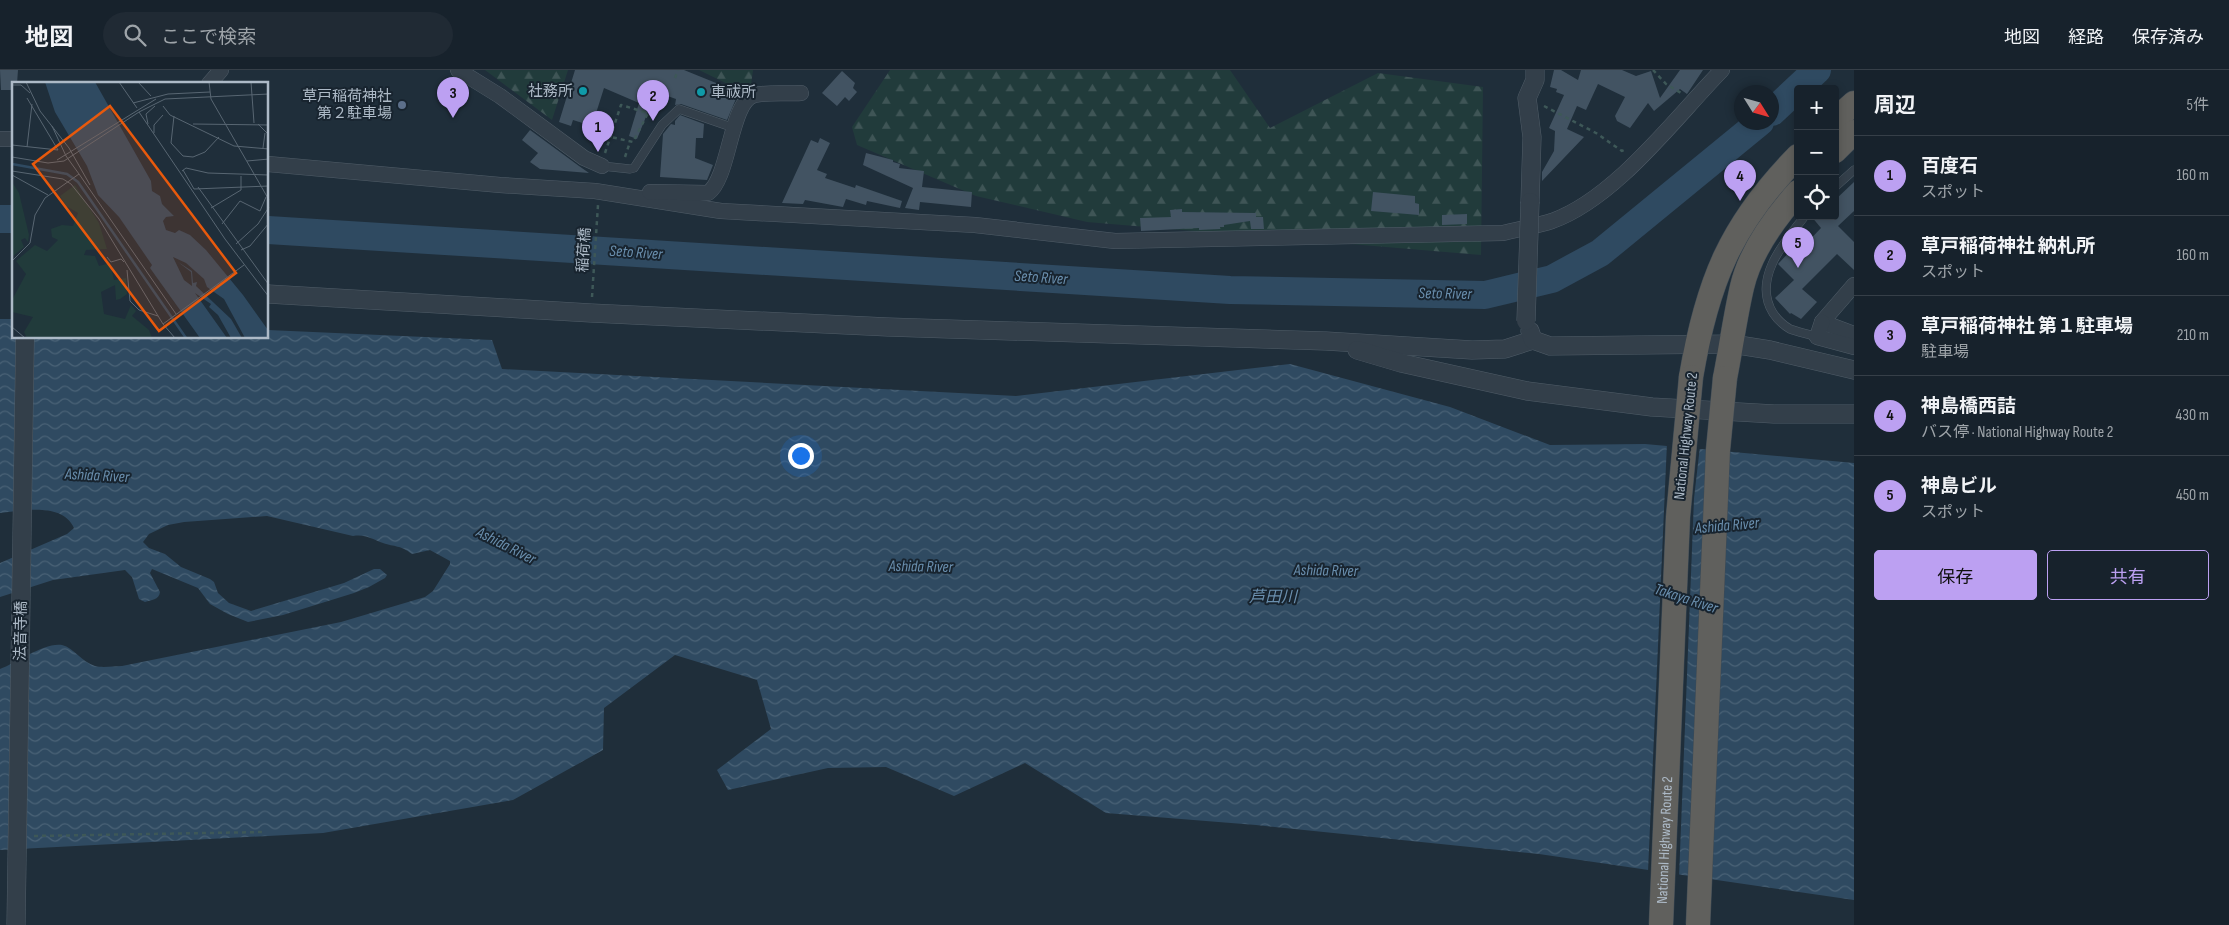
<!DOCTYPE html>
<html lang="ja">
<meta charset="utf-8">
<style>
:root{--surface:#17222c;--page:#202a34;--text:#f1f3f6;--muted:#9ea4a9;--line:#363f48;--accent:#bca0f2}
body{margin:0;font-family:"Sofia Sans Condensed","Noto Sans JP",sans-serif;background:var(--page);color:var(--text)}
.controls{position:absolute;right:15px;top:15px;display:grid;overflow:hidden;border-radius:5px;box-shadow:0 2px 8px #0003}
.controls button{width:45px;height:45px;display:grid;place-items:center;padding:0;border:0;border-bottom:1px solid var(--line);background:var(--surface);color:var(--text);font:25px sans-serif}
.compass{position:absolute;left:1734px;top:15px;width:45px;height:45px;border-radius:50%;background:var(--surface);box-shadow:0 2px 8px #0003;rotate:127deg}
.you{position:absolute;left:800px;top:385px;width:18px;height:18px;margin:-12px;border:4px solid #fff;border-radius:50%;background:#1a73e8;box-shadow:0 0 0 8px #1a73e833}
.badge{display:grid;place-items:center;width:32px;height:32px;border-radius:50%;background:var(--accent);color:#111;font-size:16px;font-weight:700}
.pin{position:absolute;translate:-50% -41px;filter:drop-shadow(0 1px 2px #0008)}
.pin::after{content:'';position:absolute;top:26px;width:18px;height:15px;background:inherit;clip-path:polygon(0 0,100% 0,50% 100%)}
.list{margin:0;padding:0;list-style:none}
h2{display:flex;justify-content:space-between;align-items:center;height:65px;margin:0;padding:0 20px;font-size:21px}
h2 small{font-size:16px;font-weight:400;color:var(--muted)}
.list li{display:grid;grid-template-columns:32px 1fr auto;gap:15px;align-items:center;box-sizing:border-box;height:80px;padding:0 20px;border-top:1px solid var(--line)}
.list b{display:block;font-size:19px;white-space:nowrap}
.list p{margin:0;font-size:16px;white-space:nowrap;color:var(--muted)}
.list em{font-size:16px;font-style:normal;color:var(--muted)}
.actions{display:flex;gap:10px;padding:15px 20px}
.actions a{flex:1;padding:11px 0;border:1px solid var(--accent);border-radius:5px;text-align:center;font-size:18px;color:var(--accent)}
.actions .main{background:var(--accent);color:#111}
.icon{flex:none;width:28px;height:28px;fill:none;stroke:currentColor;stroke-width:2;stroke-linecap:round;stroke-linejoin:round}
.map{position:relative;flex:none;width:1854px;height:855px;overflow:hidden}
header{display:flex;align-items:center;gap:30px;box-sizing:border-box;height:70px;padding:0 25px;background:var(--surface);border-bottom:1px solid var(--line)}
header strong{font-size:24px}
nav{display:flex;gap:28px;margin-inline-start:auto;font-size:18px}
.search{width:350px;height:45px;background:var(--page);display:flex;align-items:center;gap:12px;box-sizing:border-box;padding:0 18px;border-radius:28px;color:var(--muted);font-size:19px}
main{display:flex}
aside{flex:1;background:var(--surface)}
.map>svg:first-child{display:block}
</style>
<header>
<strong>地図</strong>
<div class="search"><svg class="icon" aria-label="search" viewBox="0 0 24 24"><circle cx="10" cy="10" r="6"/><path d="M15 15l6 6"/></svg>ここで検索</div>
<nav><a>地図</a><a>経路</a><a>保存済み</a></nav>
</header>
<main>
<div class="map">
<svg width="1854" height="855" viewBox="0 0 1854 855">
<defs>
<pattern id="forest-firs" width="22" height="20" patternUnits="userSpaceOnUse" patternTransform="scale(1.25)"><rect width="22" height="20" fill="#213b3b"/><path d="M5 1l3.5 6h-7zM16 11l3.5 6h-7z" fill="#3f5556"/></pattern>
<pattern id="water-waves" width="16" height="10" patternUnits="userSpaceOnUse" patternTransform="scale(1.25)"><rect width="16" height="10" fill="#2f4a61"/><path d="M0 5q4-4 8 0t8 0" fill="none" stroke="#4a6276"/></pattern>
</defs>
<rect width="100%" height="100%" fill="#1f2e3a"/>
<g fill="url(#forest-firs)">
<path d="M485,0H568L552,50Z"/>
<path d="M699,0H753L751,15L742,21Z"/>
<path d="M890,0H1230L1270,58L1378,3L1483,17L1481,185L1087,152L976,126L857,75L852,57Z"/>
</g>
<path fill="url(#water-waves)" d="M0,249H14V268H268V260L492,270L502,299L1016,326L1290,294L1450,337L1550,375L1645,374L1854,393V830L1539,784L1256,755L1106,743L1025,693L954,726L886,697L828,698L728,720L717,700L771,659L757,610L675,585L604,638L603,680L513,730L323,763L0,780V599C16,593 45,572 62,575C74,578 82,592 95,596C103,598 114,596 122,596L341,552L425,527L433,521L450,494V491L430,480L412,484C400,475 395,477 383,473C371,469 366,464 353,466L267,446L184,452L168,455L149,464L143,472L149,478L165,484L181,497L210,509L214,512L218,523L229,533L251,541L344,513L374,499H380L387,505L385,508L369,517L354,523L283,545L248,552L228,544L210,534L198,518L152,499L150,503L160,522C159,530 151,530 145,532L139,529L132,507L125,500L53,510L0,527V493L67,464L74,458C62,432 23,441 0,443Z"/>
<path fill="#1f2e3a" d="M1667,373L1700,376L1694,428L1679,807L1648,802Z"/>
<g fill="none" stroke-linecap="round" stroke-linejoin="round">
<g stroke="#2f4a61" stroke-width="28">
<path d="M1772,42L1817,0"/>
<path d="M0,149H14"/>
<path d="M268,160L1230,220L1485,225L1552,209L1600,183L1760,52"/>
</g>
</g>
<g fill="#425362">
<path d="M0,0H18L17,14H14V20H1Z"/>
<path d="M575,0H684L721,15L720,17L738,24L727,50L681,34L675,35L676,29L656,22L637,69L629,66L639,33L604,18L592,56L573,50L571,56L559,52Z"/>
<path d="M1554,0H1561L1578,10L1581,0H1622L1636,6L1651,1L1660,28L1680,0H1703L1687,24L1680,19L1654,41L1648,33L1630,58L1617,51L1615,46L1625,27L1598,14L1586,40L1577,36L1567,59L1584,67L1542,111V102L1554,81L1555,61L1549,58L1564,25L1556,22L1557,19L1550,17Z"/>
<path d="M842,1L855,13L853,18L857,22L849,31L845,27L837,36L822,23Z"/>
<path d="M680,45L704,54L703,68H696L695,88L713,95L707,110L660,107L663,64L671,54L675,55V51Z"/>
<path d="M530,60L579,96L589,103L540,99L530,92L538,83L522,70Z"/>
<path d="M820,68L830,73L817,100L827,104L825,108L855,118L856,115L902,131L900,138L867,131L866,135L846,129L843,137L805,130L803,134L782,133L811,70L818,73Z"/>
<path d="M866,83L893,90V92L900,94L899,98L924,101L922,117L972,122L971,137L920,132L919,140L905,138L913,118L863,95Z"/>
<path d="M1854,112V141L1838,156L1854,172V200L1837,184L1802,219L1817,232L1801,249L1791,243L1790,244L1775,228L1794,210L1778,194L1794,177L1798,182L1821,158L1811,146H1835V130Z"/>
<path d="M1373,122L1415,126V133L1419,134V145L1371,141Z"/>
<path d="M1182,139V142L1256,143V147H1263L1264,159H1251L1250,151L1224,155V157H1220V159L1199,160V158L1141,161L1140,148L1171,147L1170,140Z"/>
<path d="M1467,144V154L1442,155V145Z"/>
</g>
<g fill="none" stroke-linecap="round" stroke-linejoin="round">
<g stroke="#505d68" stroke-width="9">
<g id="service">
<path d="M602,96L630,99L634,98L662,55L679,39L734,58"/>
<path d="M1835,117L1854,100"/>
<path d="M1805,146C1784,172 1752,209 1773,243C1777,249 1783,255 1790,259C1798,262 1808,264 1817,267"/>
</g>
</g>
<g stroke="#505d68" stroke-width="16">
<g id="minor">
<path d="M458,0L500,26L584,88L602,96"/>
<path d="M209,14L221,0"/>
<path d="M0,69H14"/>
<path d="M268,94L500,115L595,121L721,141L975,155L1115,171L1503,163C1519,159 1536,156 1552,151C1616,128 1675,48 1722,0"/>
<path d="M650,122L708,123C730,108 730,30 755,25C769,22 786,24 801,23"/>
<path d="M1854,215L1822,252L1854,264"/>
<path d="M1822,252L1817,267L1854,277"/>
</g>
</g>
<g stroke="#505d68" stroke-width="19">
<g id="tertiary">
<path d="M1530,132L1532,67L1527,28L1535,10V0"/>
<path d="M268,224L591,243L888,257L1326,271L1472,280L1505,279L1533,270"/>
<path d="M1530,261L1533,270L1550,276L1732,274L1770,280L1854,300"/>
<path d="M1357,280L1401,293L1527,321L1652,337L1774,344H1854"/>
</g>
</g>
<g stroke="#3d4a55" stroke-width="25">
<g id="trunk">
<path d="M1835,50L1854,33"/>
<path d="M1835,81L1854,62"/>
<path d="M1691,307C1707,213 1730,155 1798,86"/>
<path d="M1725,308C1731,278 1735,247 1742,217C1750,182 1774,149 1798,122"/>
</g>
</g>
<g stroke="#3e5858" stroke-width="2.5" stroke-dasharray="4 4" stroke-linecap="butt">
<path d="M1653,0L1666,14L1681,23"/>
<path d="M675,8L678,0"/>
<path d="M667,30V27"/>
<path d="M1544,36L1596,63L1622,81L1626,79"/>
<path d="M605,83L621,35L648,43L633,72L611,67"/>
<path d="M625,87L630,72"/>
<path d="M592,227L598,135"/>
<path d="M34,766L265,762"/>
</g>
<use href="#service" stroke="#333f4a" stroke-width="8"/>
<use href="#minor" stroke="#333f4a" stroke-width="15"/>
<use href="#tertiary" stroke="#333f4a" stroke-width="18"/>
<use href="#trunk" stroke="#60605d" stroke-width="24"/>
<g stroke="#505d68" stroke-width="19" stroke-linecap="butt">
<g id="tertiary-bridge">
<path d="M1526,251L1530,132"/>
<path d="M16,855L25,268"/>
</g>
</g>
<g stroke="#3d4a55" stroke-width="25" stroke-linecap="butt">
<g id="trunk-bridge">
<path id="s1" d="M1661,855L1678,447L1691,307"/>
<path d="M1698,855L1718,380L1725,308"/>
</g>
</g>
<use href="#tertiary-bridge" stroke="#333f4a" stroke-width="18"/>
<use href="#trunk-bridge" stroke="#60605d" stroke-width="24"/>
</g>
<g fill="#0f9aa8" stroke="#18242f" stroke-width="2">
<circle cx="583" cy="21" r="5"/>
<circle cx="701" cy="22" r="5"/>
</g>
<circle fill="#5c6f8a" stroke="#18242f" stroke-width="2" cx="402" cy="35" r="5"/>
<g text-anchor="middle" dominant-baseline="central" stroke-width="4" stroke-linejoin="round" paint-order="stroke">
<g font-size="15" fill="#adbac7" stroke="#18242f" text-anchor="end">
<text x="573" y="21">社務所</text>
<text x="711" y="22" text-anchor="start">車祓所</text>
<text x="392" y="26">草戸稲荷神社<tspan x="392" dy="17">第２駐車場</tspan></text>
</g>
<g font-size="15" fill="#adbac7" stroke="#18242f">
<text transform="translate(584 180) rotate(-86)">稲荷橋</text>
<text transform="translate(1686 366) rotate(-84)">National Highway Route 2</text>
<text transform="translate(21 561) rotate(-89)">法音寺橋</text>
<text stroke="none"><textPath href="#s1" startOffset="85">National Highway Route 2</textPath></text>
</g>
<g font-size="16" font-style="italic" fill="#6a8fae" stroke="#18242f">
<text transform="translate(636 183) rotate(4)">Seto River</text>
<text transform="translate(1041 208) rotate(4)">Seto River</text>
<text transform="translate(1445 224) rotate(1)">Seto River</text>
<text transform="translate(97 406) rotate(3)">Ashida River</text>
<text transform="translate(1727 456) rotate(-5)">Ashida River</text>
<text transform="translate(506 476) rotate(27)">Ashida River</text>
<text transform="translate(921 497) rotate(1)">Ashida River</text>
<text transform="translate(1326 501) rotate(1)">Ashida River</text>
<text x="1273" y="527">芦田川</text>
<text transform="translate(1686 529) rotate(18)">Takaya River</text>
</g>
</g>
<g transform="translate(12 12)">
<rect width="256" height="256" fill="#1f2e3a"/>
<path d="M0,100L7,111L17,153L16,160L13,156L9,158L12,165L0,175ZM63,103L87,141L95,167L74,168L72,173L83,174L87,184L98,181L102,198L114,196L115,212L108,217L104,218L103,203L89,210L92,232L113,237L119,223L124,229L120,234L137,248L140,256H15L12,250L21,235L0,230V218L14,192L4,179L23,163L35,169L46,158L40,155L39,147L50,143L61,144L66,131L54,124L48,114Z" fill="#213b3b"/>
<path d="M33,0H83L139,99L140,109L148,114L150,122L162,134L154,135L151,139L154,148L163,151L167,148L178,153L194,168L231,213L256,248V256H233L212,217L195,205L192,197L174,181L161,175L172,198L180,204L179,190L166,180L180,189L181,201L185,200L184,204L219,237L230,256H219L206,233L197,225L199,222L183,211L215,256H188L138,186L140,183L107,135L86,113L75,84L43,30Z" fill="#2f4a61"/>
<path fill="none" stroke="#2f4a61" stroke-width="2.5" d="M0,82L55,92L66,100L174,256"/>
<path fill="none" stroke="#586672" stroke-width="1" d="M14,0L28,29L57,66L78,103M107,0L125,26M126,0L139,14M197,0L199,17L257,118M239,0L242,41M0,3H9L18,11M121,21L156,12L198,10M151,24L158,33L222,64L257,67M127,30L213,157L257,215M162,34L159,61L171,74L181,75L193,70L207,55M136,42L134,32L143,24M181,42L257,43M246,42L257,53M142,51V43L151,33M0,63L46,68L15,16M15,65L20,22M251,66L253,51M0,75L36,81L52,79L127,30L153,17L257,12M45,78L144,17M235,79L257,77M171,88L182,107L257,104M0,89L51,97L59,102L87,137L151,242M170,89L174,86L196,91L257,93M67,92L164,232M0,93L36,113M186,105L257,203M199,126L229,108V94M210,142L228,119L248,129L254,115M224,162L246,142L257,125M229,168L238,164L257,141M95,175L99,180L109,177L112,180M0,179L18,161L23,133L33,116L67,92L54,74L40,44M115,188L118,219L127,228L146,234M0,245L13,256M163,256L151,242L232,183"/>
<path fill="#e8590c" fill-opacity="0.15" stroke="#e8590c" stroke-width="2.5" d="M98,24L224,191L147,249L21,82Z"/>
<rect width="256" height="256" fill="none" stroke="#adbac7" stroke-width="2.5"/>
</g>
</svg>
<div class="controls">
<button>+</button>
<button>−</button>
<button><svg class="icon" aria-label="locate" viewBox="0 0 24 24"><circle cx="12" cy="12" r="6"/><path d="M12 2v4M12 18v4M2 12h4M18 12h4"/></svg></button>
</div>
<svg class="compass" viewBox="-18 -18 36 36"><path d="M0-13l5 13h-10z" fill="#e53935"/><path d="M0 13l5-13h-10z" fill="#9ea4a9"/></svg>
<div class="you"></div>
<div class="pin badge" style="left:598px;top:82px">1</div>
<div class="pin badge" style="left:653px;top:51px">2</div>
<div class="pin badge" style="left:453px;top:48px">3</div>
<div class="pin badge" style="left:1740px;top:131px">4</div>
<div class="pin badge" style="left:1798px;top:198px">5</div>
</div>
<aside>
<h2>周辺<small>5件</small></h2>
<ul class="list">
<li><span class="badge">1</span><div><b>百度石</b><p>スポット</p></div><em>160 m</em></li>
<li><span class="badge">2</span><div><b>草戸稲荷神社 納札所</b><p>スポット</p></div><em>160 m</em></li>
<li><span class="badge">3</span><div><b>草戸稲荷神社 第１駐車場</b><p>駐車場</p></div><em>210 m</em></li>
<li><span class="badge">4</span><div><b>神島橋西詰</b><p>バス停 · National Highway Route 2</p></div><em>430 m</em></li>
<li><span class="badge">5</span><div><b>神島ビル</b><p>スポット</p></div><em>450 m</em></li>
</ul>
<div class="actions"><a class="main">保存</a><a>共有</a></div>
</aside>
</main>
